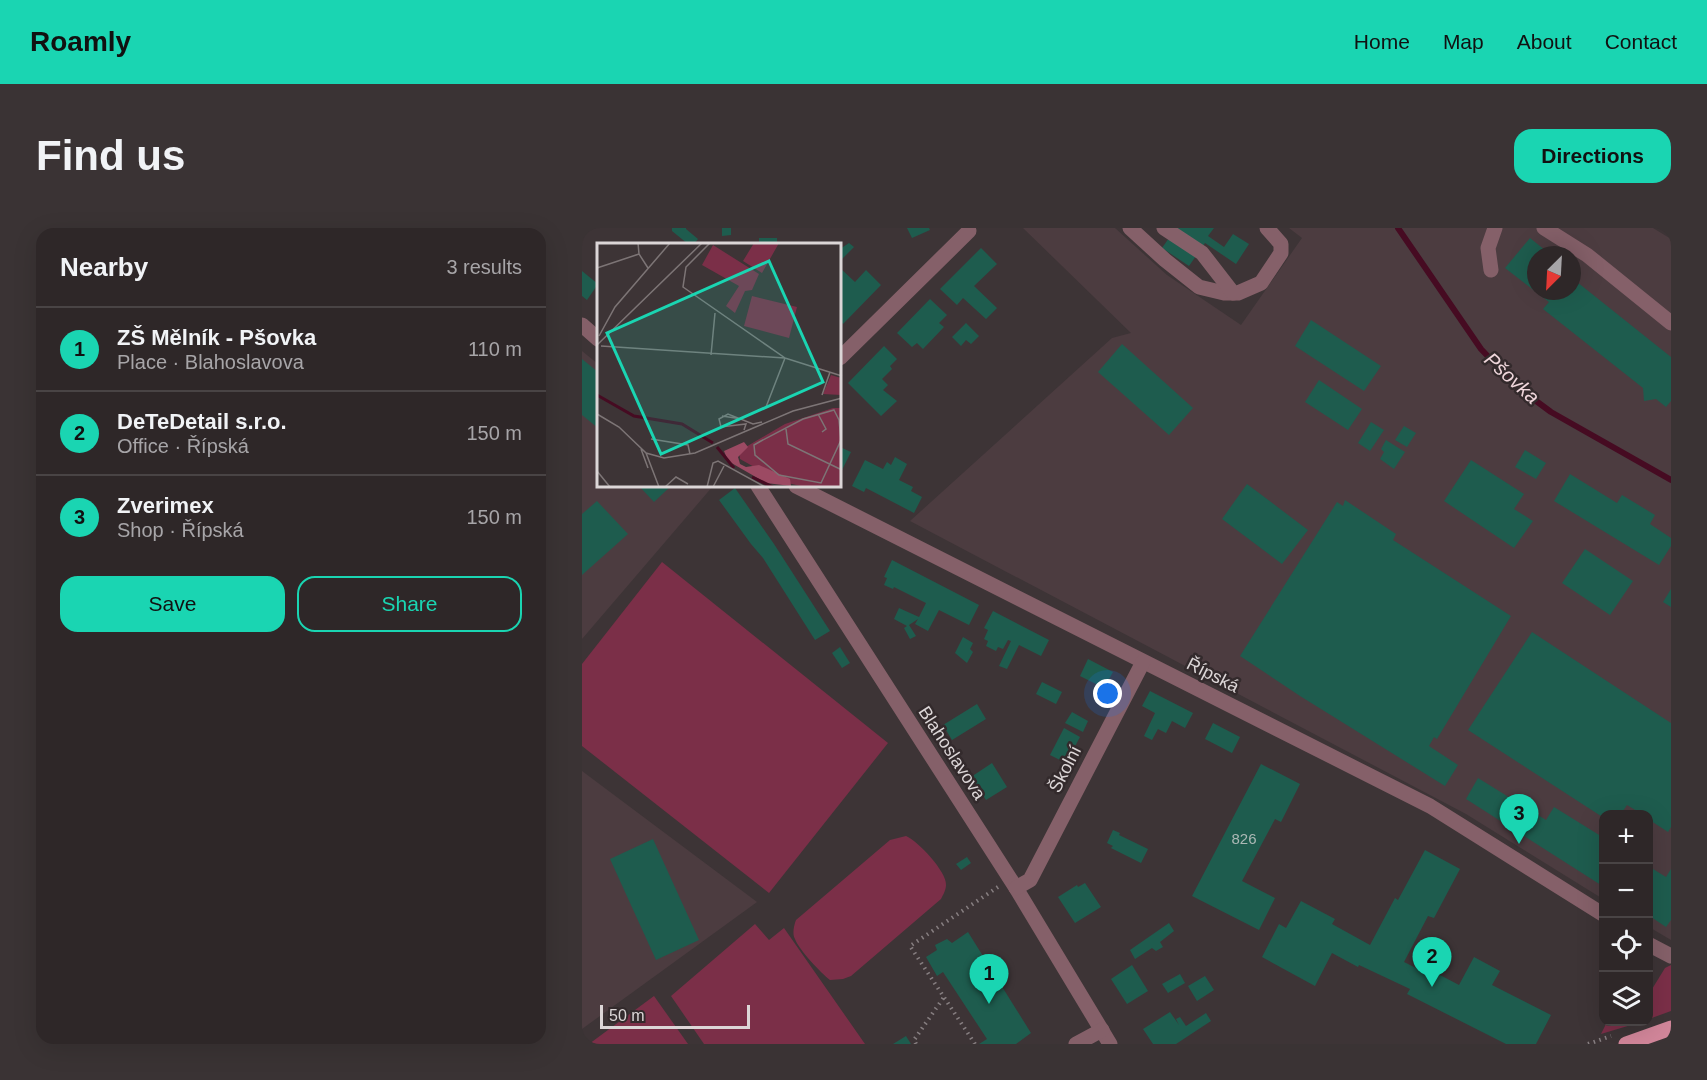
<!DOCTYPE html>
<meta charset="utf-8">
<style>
:root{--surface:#2e2728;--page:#3a3334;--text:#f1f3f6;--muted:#a7a5a8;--line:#494445;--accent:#1ad5b2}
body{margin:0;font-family:Helvetica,sans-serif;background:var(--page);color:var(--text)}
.controls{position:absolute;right:18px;bottom:18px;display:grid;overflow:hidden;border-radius:12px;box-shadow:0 6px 24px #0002}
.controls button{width:54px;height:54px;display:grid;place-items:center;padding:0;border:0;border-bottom:2px solid var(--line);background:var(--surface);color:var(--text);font:30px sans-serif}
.compass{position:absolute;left:945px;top:18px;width:54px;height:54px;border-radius:50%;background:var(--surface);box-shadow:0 6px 24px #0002;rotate:204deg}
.scale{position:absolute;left:18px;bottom:15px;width:150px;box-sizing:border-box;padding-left:6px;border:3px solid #dcd6d7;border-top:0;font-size:16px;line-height:21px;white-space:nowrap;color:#dcd6d7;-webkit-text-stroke:4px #332a2c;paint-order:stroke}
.you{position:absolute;left:526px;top:466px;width:21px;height:21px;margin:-15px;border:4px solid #fff;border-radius:50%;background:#1a73e8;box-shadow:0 0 0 9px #1a73e833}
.badge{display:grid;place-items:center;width:39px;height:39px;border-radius:50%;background:var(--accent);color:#111;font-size:20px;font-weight:700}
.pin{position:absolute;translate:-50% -50px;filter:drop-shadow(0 2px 3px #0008)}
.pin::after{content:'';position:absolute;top:32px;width:21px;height:18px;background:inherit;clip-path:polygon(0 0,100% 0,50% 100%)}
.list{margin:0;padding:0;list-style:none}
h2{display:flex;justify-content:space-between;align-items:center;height:78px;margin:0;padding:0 24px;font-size:26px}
h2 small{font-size:20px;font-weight:400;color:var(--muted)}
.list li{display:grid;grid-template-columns:39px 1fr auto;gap:18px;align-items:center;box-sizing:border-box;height:84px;padding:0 24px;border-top:2px solid var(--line)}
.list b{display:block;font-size:22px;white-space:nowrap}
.list p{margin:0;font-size:20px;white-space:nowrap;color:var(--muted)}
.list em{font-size:20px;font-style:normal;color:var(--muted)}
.actions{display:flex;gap:12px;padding:18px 24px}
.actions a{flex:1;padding:14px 0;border:2px solid var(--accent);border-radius:18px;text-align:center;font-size:21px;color:var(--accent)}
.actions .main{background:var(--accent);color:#111}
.icon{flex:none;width:33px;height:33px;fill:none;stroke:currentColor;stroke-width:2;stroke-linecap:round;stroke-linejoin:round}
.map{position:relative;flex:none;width:1089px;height:816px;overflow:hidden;border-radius:18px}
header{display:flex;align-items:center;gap:36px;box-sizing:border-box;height:84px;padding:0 30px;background:var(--accent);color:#111}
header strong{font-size:28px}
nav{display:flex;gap:33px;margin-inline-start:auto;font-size:21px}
.intro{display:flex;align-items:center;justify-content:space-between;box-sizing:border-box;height:144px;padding:0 36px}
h1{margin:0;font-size:42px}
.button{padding:15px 27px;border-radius:18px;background:var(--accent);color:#111;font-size:21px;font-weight:700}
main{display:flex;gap:36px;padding:0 36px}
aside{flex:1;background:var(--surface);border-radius:18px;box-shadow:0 6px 24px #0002}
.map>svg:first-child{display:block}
</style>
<header>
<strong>Roamly</strong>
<nav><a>Home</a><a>Map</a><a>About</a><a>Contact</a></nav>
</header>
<div class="intro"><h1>Find us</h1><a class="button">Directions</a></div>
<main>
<aside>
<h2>Nearby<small>3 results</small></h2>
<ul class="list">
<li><span class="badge">1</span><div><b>ZŠ Mělník - Pšovka</b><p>Place · Blahoslavova</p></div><em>110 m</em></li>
<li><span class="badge">2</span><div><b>DeTeDetail s.r.o.</b><p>Office · Řípská</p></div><em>150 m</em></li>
<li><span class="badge">3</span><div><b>Zverimex</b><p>Shop · Řípská</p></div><em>150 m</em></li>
</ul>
<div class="actions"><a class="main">Save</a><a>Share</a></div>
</aside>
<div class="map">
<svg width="1089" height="816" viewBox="0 0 1089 816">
<rect width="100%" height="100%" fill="#3d3436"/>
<g fill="#4c3c40" fill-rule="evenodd">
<path d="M441,0H533L585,47L659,97L720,10L707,0H1071L1089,11V712L1067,699L1066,586H1022L1021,671L884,586L328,293L530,110L549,105ZM954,27H990V63H954Z"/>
<path d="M0,123L16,136V258H131L0,411Z"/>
<path d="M0,543L175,674L0,801Z"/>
</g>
<g fill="#7b2f48">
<path d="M80,334L306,515L187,665L0,518V436Z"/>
<path d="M324,608C336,613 365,644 364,657C364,662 361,667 359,671L269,748L261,751L248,752C239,745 217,722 213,711C210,706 212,697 214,692L308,612Z"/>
<path d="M173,696L187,712L202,700L283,816H122L89,768Z"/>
<path d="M1089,737V783L1067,791V766L1083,740Z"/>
<path d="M72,768L106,816H7Z"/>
<path d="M1025,794H1059L1019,806Z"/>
</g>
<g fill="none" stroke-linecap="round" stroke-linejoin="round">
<path stroke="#460b22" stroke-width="6" d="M816,0L899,121L934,158L969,184L1089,252"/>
</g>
<g fill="#1e5c4e">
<path d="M90,0H104V1L116,11L112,16H106L90,3Z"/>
<path d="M140,0H149V7L140,8Z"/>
<path d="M325,0H347L348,2L330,10Z"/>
<path d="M594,0H632L626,8L642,19L651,6L667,16L654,36L623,15L607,38L580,20Z"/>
<rect x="177" y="10" width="18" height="6"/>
<path d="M948,10L969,27H954V63H990V50L1089,129V173L1084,179L1074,171L1062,173L1061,160L961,81L967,74L923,40Z"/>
<path d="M267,15L272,19L258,33V21Z"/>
<path d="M399,20L415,36L392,58L415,80L404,91L381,70L375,77L358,61Z"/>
<path d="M258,40L273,54L284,42L299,57L261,96L258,92Z"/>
<path d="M0,43L16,56L5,72L0,68Z"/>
<path d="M348,71L365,87L357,95L362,99L341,121L335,115L330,119L315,105Z"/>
<path d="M729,92L799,138L782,163L713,118Z"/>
<path d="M384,95L397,108L389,116L384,112L379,118L370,109Z"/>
<path d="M540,116L611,180L587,207L516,144Z"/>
<path d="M302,118L315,131L308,138L310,141L300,151L306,157L301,162L315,173L299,188L266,155Z"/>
<path d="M0,131L16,144V200L0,187Z"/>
<path d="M737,152L780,181L766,202L723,174Z"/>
<path d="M789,194L802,202L788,223L776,215Z"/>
<path d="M822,198L834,205L825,219L813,212Z"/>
<path d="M804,212L823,224L812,241L798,231L802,224L799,221Z"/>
<path d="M258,219L269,224L258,246Z"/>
<path d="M943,222L964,235L954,251L933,239Z"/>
<path d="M313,229L325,236L317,252L331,259L329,263L340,269L332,285L284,260L282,264L270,258L283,232L301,241L305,234L309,237Z"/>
<path d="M889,232L942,266L932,281L951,293L932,320L862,273Z"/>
<path d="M988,246L1035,275L1040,267L1073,287L1068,296L1089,310V318L1077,337L972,273Z"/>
<path d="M665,256L726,302L700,336L640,291Z"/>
<path d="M57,258H89L72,274Z"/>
<path d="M153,260L192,316L248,403L233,412L181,330L169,316L137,272Z"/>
<path d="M763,272L814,306L811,312L929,388L855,511L852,509L847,518L876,537L863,558L718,468L658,428L755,274L761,278Z"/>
<path d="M15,273L46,306L0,347V286Z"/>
<path d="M1003,321L1051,353L1028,387L980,355Z"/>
<path d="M310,332L397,377L387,397L357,382L346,403L333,396L336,391L327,397L334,408L328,411L322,400L325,398L312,391L317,380L337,389L344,375L312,359L311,361L302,357L305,350L302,349Z"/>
<path d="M1089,361V379L1081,374Z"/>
<path d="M411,383L467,412L459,428L437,417L425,441L417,438L429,413L426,412L421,421L416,419L414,423L404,418L406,413L402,411L406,402L402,400Z"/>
<path d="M950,404L1089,495V599L1086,604L1066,591V586H1060L1045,577L1039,586H1022V590L886,502Z"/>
<path d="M381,409L391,415L388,421L391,424L385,435L373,425Z"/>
<path d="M258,419L268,435L260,440L250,425Z"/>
<path d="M506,431L531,444L522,460L498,448Z"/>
<path d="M460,454L480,464L474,476L454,466Z"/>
<path d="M568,463L611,485L603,500L590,493L584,505L576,501L570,512L562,508L573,485L560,478Z"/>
<path d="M395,476L404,491L370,512L361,497Z"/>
<path d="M490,484L506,493L501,504L483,495Z"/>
<path d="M631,495L658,509L650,525L623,511Z"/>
<path d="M482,500L498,509L484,535L468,527Z"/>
<path d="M410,535L425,559L404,572L389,549Z"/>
<path d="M679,536L718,556L699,594L693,591L660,653L693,670L677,702L610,668Z"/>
<path d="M896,550L964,592L972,579L1022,610V659L884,571Z"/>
<path d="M531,602L538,605L537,607L566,621L559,635L529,620L531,618L525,615Z"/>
<path d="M71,611L117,712L74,732L28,631Z"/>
<path d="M843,622L878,641L852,690L846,688L822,734L838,742L841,738L877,757L892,729L918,743L910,757L969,787L954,816H924L825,766L828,761L777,737L776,739L750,725L733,758L680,729L697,696L704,700L719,673L753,691L750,696L788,717L813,670L816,672Z"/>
<path d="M385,629L389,635L379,642L374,636Z"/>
<path d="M1066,638L1084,649L1089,641V692L1084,699L1066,687Z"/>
<path d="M503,655L519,679L493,695L476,669L495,657L496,659Z"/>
<path d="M587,695L592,703L578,714L581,719L574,723L570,720L553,731L548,722Z"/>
<path d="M386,704L449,805L434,816H397L405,811L361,744L355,748L344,729L355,722L353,717L365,711L370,715Z"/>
<path d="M550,737L566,763L545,776L529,751Z"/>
<path d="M598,746L603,755L586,765L580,756Z"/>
<path d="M623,748L632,762L615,773L606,758Z"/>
<path d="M588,784L597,797L594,791L598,789L604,798L624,785L629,793L594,816H571L561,801Z"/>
<path d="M324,808L329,816H311Z"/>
</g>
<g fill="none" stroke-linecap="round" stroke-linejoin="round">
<g stroke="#867e80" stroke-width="4" stroke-dasharray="1.5 4.5" stroke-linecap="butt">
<path d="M334,816L332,812L362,769"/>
<path d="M393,816L328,718L416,659"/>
<path d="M1006,816L1029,808"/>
</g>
<g stroke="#856069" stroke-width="15">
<path d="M548,0L583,32L617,59L642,65H656L679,55L699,25V16L685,0"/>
<path d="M582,0L620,25L651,65"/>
<path d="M962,0L1005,27L1089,95"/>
<path d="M909,42L906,20L913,0"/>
<path d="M0,97L16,111"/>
<path d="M258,130L387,3"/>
<path d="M176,258L434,660L528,816"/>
<path d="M214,258L848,578L1022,687"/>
<path d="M434,660L448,652L561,434"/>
<path d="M1066,716L1089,728"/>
<path d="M494,816L520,802"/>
</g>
<path stroke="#d2869a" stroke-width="15" d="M1044,816L1089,800"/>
</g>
<g text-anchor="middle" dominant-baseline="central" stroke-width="5" stroke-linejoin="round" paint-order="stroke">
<g font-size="15" fill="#acb8b5">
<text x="662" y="610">826</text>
</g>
<g font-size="18" fill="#dcd6d7" stroke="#332a2c">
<text transform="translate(631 447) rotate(27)">Řípská</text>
<text transform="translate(370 525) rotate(57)">Blahoslavova</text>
<text transform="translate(483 541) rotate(-63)">Školní</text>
</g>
<g font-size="20" font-style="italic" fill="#efd6db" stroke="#332a2c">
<text transform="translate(930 150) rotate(42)">Pšovka</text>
</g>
</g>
<g transform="translate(15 15)">
<rect width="244" height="244" fill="#3d3436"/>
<path d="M157,0H182L165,30L146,18ZM116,2L162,31L155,47L148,48L138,70L129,63L142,43L105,22ZM155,53L200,64L192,95L147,83ZM234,132L244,135V152L226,151ZM236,165H244V244H208L182,238L143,216L142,208L188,181Z" fill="#7b2f48"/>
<path d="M147,199L151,204L141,214L143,221L149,224L162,222L193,236L194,243L169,240L131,218L127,208Z" fill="#9c4a63"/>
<path fill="none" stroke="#460b22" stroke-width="3" d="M0,152L37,173L85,181L116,200M120,204L137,225M155,234L176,244"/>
<path fill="none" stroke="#7d7576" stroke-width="1.5" d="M41,0L42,11L51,25M113,0L89,24L86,44L188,115L169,164M0,25L42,11M2,93L18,64L73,0M0,102L105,0M4,103L188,115L245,133M114,112L118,70M225,152L233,129M237,167L242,177L244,197L224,240L182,232L158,212L157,202L164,198L206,176ZM0,171L22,184L49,210L62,244M221,171L229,186L225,189M125,173L145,176M189,186L191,201L245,227M147,187L149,181L124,184L122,176L131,171L156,181L165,179M54,196L91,202L93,211M44,206L51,225M49,210L67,215L98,210L196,168L245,155M0,228L13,244M68,244L79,234L91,241M110,244L116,220L121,218L168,244M116,244L127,223"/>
<path fill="#1ad5b2" fill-opacity="0.15" stroke="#1ad5b2" stroke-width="3" d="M172,18L226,139L64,211L10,90Z"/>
<rect width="244" height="244" fill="none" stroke="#dcd6d7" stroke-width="3"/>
</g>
</svg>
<div class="controls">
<button>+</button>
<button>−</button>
<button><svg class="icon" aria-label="locate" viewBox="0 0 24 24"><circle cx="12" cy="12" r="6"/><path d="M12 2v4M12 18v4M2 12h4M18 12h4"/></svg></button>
<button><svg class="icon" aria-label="layers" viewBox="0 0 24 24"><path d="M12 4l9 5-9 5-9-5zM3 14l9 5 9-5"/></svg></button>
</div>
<svg class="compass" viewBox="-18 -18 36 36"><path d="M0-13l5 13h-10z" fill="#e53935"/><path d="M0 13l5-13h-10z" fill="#a7a5a8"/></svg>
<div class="scale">50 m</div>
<div class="you"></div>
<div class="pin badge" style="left:407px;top:776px">1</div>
<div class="pin badge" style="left:850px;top:759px">2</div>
<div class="pin badge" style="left:937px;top:616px">3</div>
</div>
</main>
